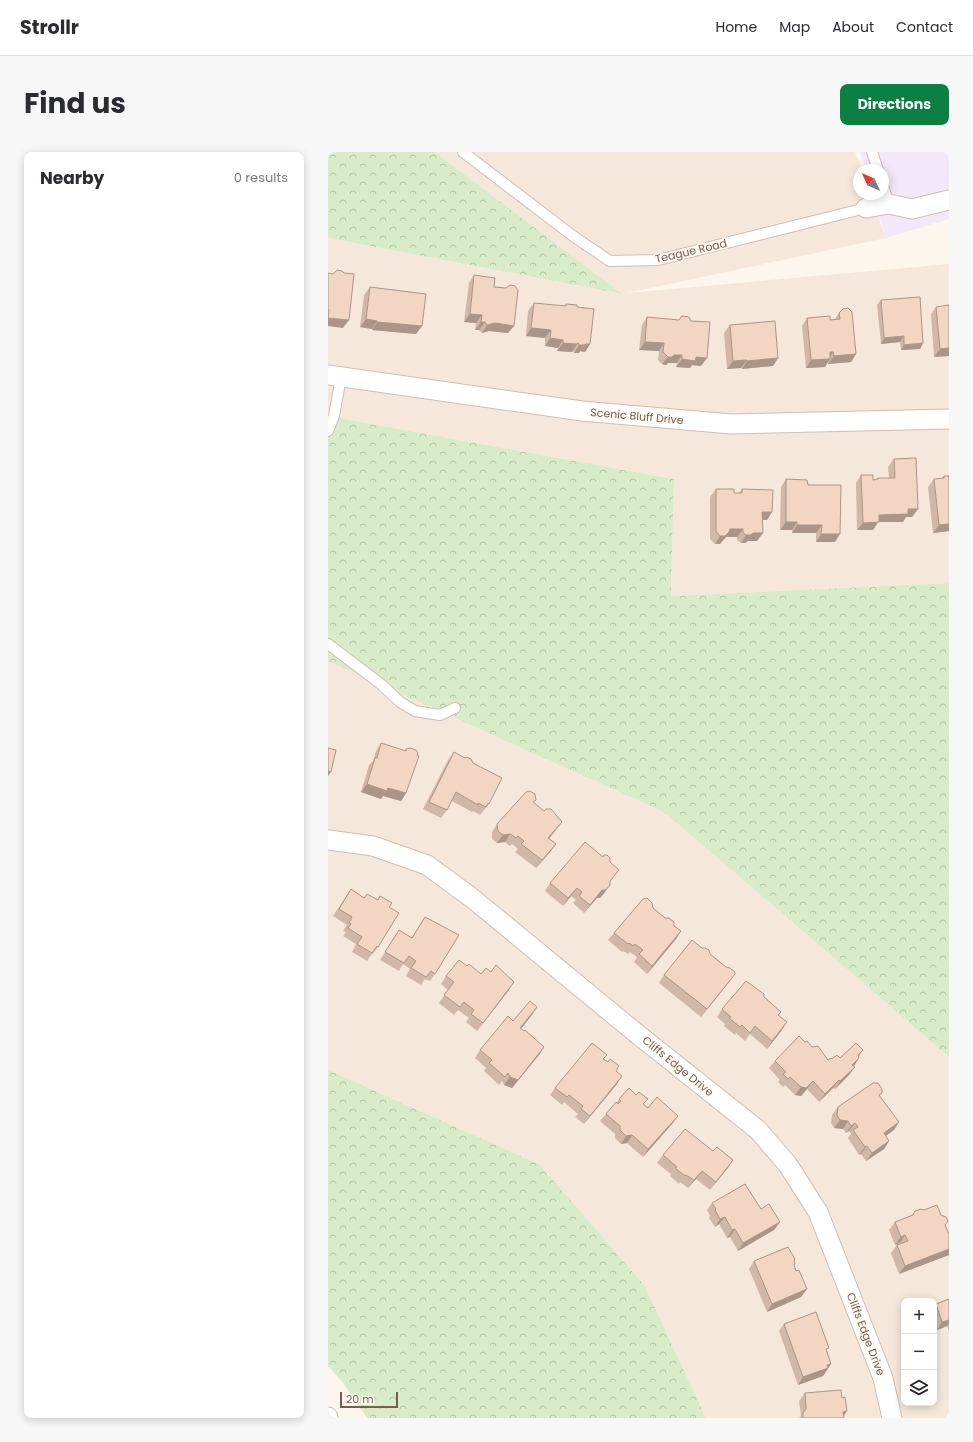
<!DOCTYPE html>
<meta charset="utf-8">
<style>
:root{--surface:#fff;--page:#f7f7f7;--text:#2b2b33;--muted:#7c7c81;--line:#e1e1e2;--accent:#0b8043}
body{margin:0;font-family:Poppins,sans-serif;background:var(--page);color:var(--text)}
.controls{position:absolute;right:12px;bottom:12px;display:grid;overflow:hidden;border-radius:8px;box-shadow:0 2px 10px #0003}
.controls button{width:36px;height:36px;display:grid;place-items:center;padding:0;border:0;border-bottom:1px solid var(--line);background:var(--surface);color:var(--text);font:20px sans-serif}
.compass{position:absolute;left:525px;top:12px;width:36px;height:36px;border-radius:50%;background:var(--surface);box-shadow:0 2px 10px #0003;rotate:314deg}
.scale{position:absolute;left:12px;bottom:10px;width:58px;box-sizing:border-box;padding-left:4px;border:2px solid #7a5c4d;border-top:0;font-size:11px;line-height:14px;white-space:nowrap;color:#7a5c4d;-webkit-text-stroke:3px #fffaf3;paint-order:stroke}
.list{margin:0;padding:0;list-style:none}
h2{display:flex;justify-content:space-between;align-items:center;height:52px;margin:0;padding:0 16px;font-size:17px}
h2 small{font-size:13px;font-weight:400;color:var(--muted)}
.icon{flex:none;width:22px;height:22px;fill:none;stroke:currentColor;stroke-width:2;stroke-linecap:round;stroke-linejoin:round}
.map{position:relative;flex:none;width:621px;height:1266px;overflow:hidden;border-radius:8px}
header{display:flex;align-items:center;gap:24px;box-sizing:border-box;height:56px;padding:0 20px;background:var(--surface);border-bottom:1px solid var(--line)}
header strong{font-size:19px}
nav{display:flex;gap:22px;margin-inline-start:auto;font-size:14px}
.intro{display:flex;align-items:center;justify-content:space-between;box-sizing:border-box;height:96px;padding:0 24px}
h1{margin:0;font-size:28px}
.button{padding:10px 18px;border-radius:8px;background:var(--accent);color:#fff;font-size:14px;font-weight:700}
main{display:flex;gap:24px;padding:0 24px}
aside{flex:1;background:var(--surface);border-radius:8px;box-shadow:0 2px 10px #0003}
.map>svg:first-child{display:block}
</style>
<header>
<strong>Strollr</strong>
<nav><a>Home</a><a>Map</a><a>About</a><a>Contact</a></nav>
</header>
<div class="intro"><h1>Find us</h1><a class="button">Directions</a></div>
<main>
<aside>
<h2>Nearby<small>0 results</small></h2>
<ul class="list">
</ul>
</aside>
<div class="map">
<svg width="621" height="1266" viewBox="0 0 621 1266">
<defs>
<pattern id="forest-crowns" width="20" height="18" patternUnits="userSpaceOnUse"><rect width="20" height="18" fill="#d8ecc9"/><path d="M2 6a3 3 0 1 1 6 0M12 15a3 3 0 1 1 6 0" fill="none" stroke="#b4c2a5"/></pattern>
</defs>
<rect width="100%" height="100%" fill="#fdf6ec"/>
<g fill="#f5e8da" fill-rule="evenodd">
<path d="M107,0H527L534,18H531V42H542L558,86L299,141L621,112V431L343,444L346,327L0,264V86L293,142Z"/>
<path d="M0,509L336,660L621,905V1266H378L315,1133L211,1012L0,918ZM576,1149H606V1251H576Z"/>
</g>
<path fill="#f3e8fa" d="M532,0H621V67L558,86L545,42H555V18H538Z"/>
<g fill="url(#forest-crowns)">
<path d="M0,0H107L294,142L0,86Z"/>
<path d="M0,264L346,327L343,444L621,431V905L336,660L0,509Z"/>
<path d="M0,918L211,1012L316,1133L378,1266H39L15,1231L0,1214Z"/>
</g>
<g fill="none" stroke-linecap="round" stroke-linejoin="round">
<g stroke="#d1beb0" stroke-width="12">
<g id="service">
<path d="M135,0L245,84L282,109L330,108L538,56"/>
<path d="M544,0L550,18"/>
<path d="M555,34L561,52"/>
<path d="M0,279L6,264L13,225"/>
<path d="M0,492L54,533L72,550L87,559L112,563L127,556"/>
</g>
</g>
<g stroke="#d1beb0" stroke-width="21">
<g id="minor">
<path d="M538,56L561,52L584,57L621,48"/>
<path d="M0,223L254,259L403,272L621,267"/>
<path d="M0,688L45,694L99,713L144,746L308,881L430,978L460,1013L490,1060L555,1226L564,1266"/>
<path d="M0,1265V1266"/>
</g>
</g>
<use href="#service" stroke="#fff" stroke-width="10"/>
<use href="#minor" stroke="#fff" stroke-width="19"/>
</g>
<g fill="#d1b7a8">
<path d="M146,123L166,135L186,174L180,181L161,179L154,181L151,178H147L148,171L136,170L141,131Z"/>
<path d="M42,135L94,174L88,182L44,178V177L32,175L36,143Z"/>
<path d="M553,148L595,191L592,197L573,198L572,190L553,192L549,153Z"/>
<path d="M206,151L237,154L238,152L249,155L262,192L257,200L252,199L251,201H246L245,199L244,200L229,199L230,196L217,194V186L198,184L200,159Z"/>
<path d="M608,155L621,204L606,205L603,162Z"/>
<path d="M511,161L528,202L523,210L500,212V210L497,215L478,216L474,174L479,166L502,168L507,167Z"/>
<path d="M319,165L373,214L364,213L362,216L348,215L349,211H340L338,213L334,212L330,208L331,199L311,198L314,173Z"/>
<path d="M402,173L450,206L445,214L414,217L413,216L399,217L396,181Z"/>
<path d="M566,307L590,357L584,365H578L575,370H550L545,378H529L528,331L533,323L545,328L548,327L550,326H561L560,315Z"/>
<path d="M616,324L621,379L605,381L600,335L606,327L614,326Z"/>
<path d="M458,327L480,333L507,390H488V381H464V378H452L453,335Z"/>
<path d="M388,337L406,341H411L414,337L444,360L439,368H435L429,389H420L417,391H413L409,388V385H398L392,392H387L382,387V345Z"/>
<path d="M53,591L77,599L78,597V641L73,649L55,644L53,647L33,640L41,613L45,609L48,599Z"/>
<path d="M126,600L161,652L152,663L145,659L144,660L124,649L119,658L113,666L95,657L120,608Z"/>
<path d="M206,651L228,678L221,686L228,692L222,700L208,716L187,700L190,697L184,692L182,694L177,690L169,691L164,687V680L169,672Z"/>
<path d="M282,710L285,726L282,730L277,741L272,746H269L256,761L245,751L248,748L243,744L235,754L217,739L222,731Z"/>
<path d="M23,737L36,746L61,755L50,795L44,803V802L39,809L24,800L28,792L15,784L18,780L15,779L19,773L5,764Z"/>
<path d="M325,756L353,779L348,787L319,822L306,810L309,805L302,800L300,802L295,799L294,800L280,788L286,781Z"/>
<path d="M97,765L107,822L102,829L97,827L93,833L78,824L82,817L75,812L71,819L52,808L71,778L84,786Z"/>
<path d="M382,802L407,822L401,830L373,865L331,831L336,823Z"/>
<path d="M139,814L181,838L149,879L138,870L141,866L130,858L126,863L111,851L120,838L113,832L118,824Z"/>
<path d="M436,845L453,860L451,864L454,878L439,897L422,882L417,889L408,881L407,883L396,874L397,872L389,865L394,857Z"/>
<path d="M209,855L193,877L216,895L211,903L184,936L176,933L174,929L171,933L156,919L158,916L147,906L152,898L185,869Z"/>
<path d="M477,890L484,895L500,908L504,907L512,906L535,898L531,905L526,914L527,915L521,923L507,937L505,936L491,950L479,937L473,944L467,943L457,933L455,935L450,930L452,928L441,916L447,909Z"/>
<path d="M279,903L276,907L288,919L289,932L256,972L247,965L250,962L236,950L234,953L222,943L227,936Z"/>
<path d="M552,944L566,978L558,984L561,989L556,997L538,1009L533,1002L531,1003L520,986L523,982L521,979L518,981L515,977L506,976L503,971L504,963L510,955Z"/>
<path d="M291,947L316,953L320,956L350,964L344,972L315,1005L299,991L293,992L287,986V982L272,969L278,962L289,951Z"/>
<path d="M385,999L405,1008L382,1038L368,1027L360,1036L352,1030L351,1032L342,1024L343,1022L329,1011L335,1003Z"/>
<path d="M384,1051L433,1057L452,1070L446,1078L410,1099L402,1085L399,1086L391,1072L387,1075L381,1066L382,1064L379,1058Z"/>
<path d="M587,1059L617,1073L621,1082V1103L571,1122L563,1101L569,1093L572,1092V1091L567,1093L561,1078L567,1070L584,1063Z"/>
<path d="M426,1109H466V1114L468,1119L479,1137L473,1145L439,1160L421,1117Z"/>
<path d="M621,1147V1179L619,1174L609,1178L606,1170V1155L608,1152Z"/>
<path d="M456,1172L499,1199L503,1212L495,1224L470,1233L451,1179Z"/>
<path d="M477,1241L514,1246L519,1259L516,1264V1266H471L473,1264L471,1249Z"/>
</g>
<g fill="#aa9588">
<path d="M142,162L154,163L148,171L136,170Z"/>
<path d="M0,166L21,168L15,176L0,174Z"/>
<path d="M38,167L49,169L44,177L32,175Z"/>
<path d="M49,170L94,174L88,182L44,178Z"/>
<path d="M153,170H157L151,178H147Z"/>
<path d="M167,171L186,174L180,181L161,179L154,181L159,173Z"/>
<path d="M203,176L223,178L217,186L198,184Z"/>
<path d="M576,184L572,190L553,192L556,186Z"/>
<path d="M222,186L235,188L230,196L217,194Z"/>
<path d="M317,190L336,191L331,199L311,198Z"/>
<path d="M235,191L249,192L244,200L229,199Z"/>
<path d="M595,191L592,197L573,198L576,193Z"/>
<path d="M258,192H262L257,200L252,199Z"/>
<path d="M251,193H256L251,201H246Z"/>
<path d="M621,196V204L606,205L612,197Z"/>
<path d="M502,200H505L501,207H502L497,215L478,216L483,208Z"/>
<path d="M528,202L523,210L500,212L506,204Z"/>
<path d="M346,203H354L349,211H340L338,213L334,212L340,205Z"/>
<path d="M368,205L379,206L373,214L364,213L362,216L348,215L354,207Z"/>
<path d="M450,206L445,214L414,217L419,209Z"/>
<path d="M419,208L413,216L399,217L405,209Z"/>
<path d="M580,357H590L584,365H578L575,370H550L545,378H529L535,371L551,363Z"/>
<path d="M434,360H444L439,368H429Z"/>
<path d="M458,370H469L464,378H452Z"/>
<path d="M621,372V379L605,381L611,373Z"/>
<path d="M469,373H494L488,381H464Z"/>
<path d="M402,377H415L409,385H398L392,392H387L392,384Z"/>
<path d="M425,381H435L429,389H420L417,391H413L418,383Z"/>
<path d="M493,382H512L507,390H488Z"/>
<path d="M0,619L3,620L0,624Z"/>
<path d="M39,632L60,636L78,641L73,649L55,644L53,647L33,640Z"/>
<path d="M234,670L228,678L215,694L220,686Z"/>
<path d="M182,682L177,690L169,691L175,683Z"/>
<path d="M228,692L222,700L208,716L214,708Z"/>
<path d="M282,733L272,746H269L256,761L262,753L274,738Z"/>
<path d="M249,736L243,744L235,754L240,746Z"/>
<path d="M353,779L348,787L319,822L324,814Z"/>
<path d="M407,822L401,830L373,865L379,857Z"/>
<path d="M186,830L181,838L149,879L155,871Z"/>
<path d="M209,855L204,863L187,884L192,876Z"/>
<path d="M459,870L454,878L439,897L444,889Z"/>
<path d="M216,895L211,903L184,936L176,933L182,925Z"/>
<path d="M531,906L526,914L524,913Z"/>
<path d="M527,915L521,923L507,937L512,929Z"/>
<path d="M294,924L289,932L256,972L262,964Z"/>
<path d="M511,928L505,936L491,950L497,942Z"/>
<path d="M485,929L479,937L473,944L467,943L473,935Z"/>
<path d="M350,964L344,972L315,1005L320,997Z"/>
<path d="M512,968L520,969L515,977L506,976Z"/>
<path d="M571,970L566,978L550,989L556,981Z"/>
<path d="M527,971L521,979L518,981L523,974Z"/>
<path d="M304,983L299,991L293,992L298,984Z"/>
<path d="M561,989L556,997L538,1009L544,1001Z"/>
<path d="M539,994L533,1002L531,1003L537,995Z"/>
<path d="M405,1008L400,1016L382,1038L388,1030Z"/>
<path d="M374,1019L368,1027L360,1036L366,1028Z"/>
<path d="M397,1065L391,1072L387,1075L392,1067Z"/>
<path d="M452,1070L446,1078L410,1099L415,1091Z"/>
<path d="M407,1077L402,1085L399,1086L404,1078Z"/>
<path d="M577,1083L572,1091L567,1093L573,1085Z"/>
<path d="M621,1097V1103L571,1122L577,1114Z"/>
<path d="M479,1137L473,1145L439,1160L444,1152Z"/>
<path d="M621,1168V1172L619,1174L609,1178L614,1170Z"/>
<path d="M503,1212L495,1224L470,1233L475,1225Z"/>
<path d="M519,1259L514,1266L515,1260Z"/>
</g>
<g fill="#f3d5c3" stroke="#aa9588">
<path d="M9,118L14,119L16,121L26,122L21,168L0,166L1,158L0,157V121L5,122Z"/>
<path d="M146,123L167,126L166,135L178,136L182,133L187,134L190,138L186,174L167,171L159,173L157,170H153L154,163L142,162Z"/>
<path d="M42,135L98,142L94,174L49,170V169L38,167Z"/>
<path d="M592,145L595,191L576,193V184L556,186L553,148Z"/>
<path d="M206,151L238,154V152L249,153V155L266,157L262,192H258L256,193H251L250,191L249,192L235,191V188L222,186L223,178L203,176Z"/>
<path d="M621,153V196L612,197L608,155Z"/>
<path d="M520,156L524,160L528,202L506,204L505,200H502V207L483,208L479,166L502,164V168L512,167L511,161L515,157Z"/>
<path d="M354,164L361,165L363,169L382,170L379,206L368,205L367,209L354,207V203H346L344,205H340L335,200L336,191L317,190L319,165L351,168Z"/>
<path d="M447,169L450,206L419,209V208L405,209L402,173Z"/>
<path d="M588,306L590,357H580V362L551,363V370L535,371L533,323H545V328L550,327V326H567L566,307Z"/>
<path d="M616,324H621V372L611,373L606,327L616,326Z"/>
<path d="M458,327L479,328L480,333H513L512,382H493L494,373H469V370H458Z"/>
<path d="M388,337H406V341H414V337L445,338L444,360H434L435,381H425L423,383H418L415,380V377H402L401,380L397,384H392L388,379Z"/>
<path d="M53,591L78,599V597L82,596L88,598L90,601L89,603L91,604L78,641L60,636L59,639L39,632L47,606H49Z"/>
<path d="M0,596L8,598L3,620L0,619Z"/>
<path d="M126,600L137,606L139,605L143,607L145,611L174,626L161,652L160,651L158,655L150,651V653L128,640L119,658L101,650Z"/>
<path d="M202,639L207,642L208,648L205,650L216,659L218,657H223L234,670L220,686L228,692L214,708L193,692L196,689L190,684L188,686L182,682L175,683L170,679L169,672L198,640Z"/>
<path d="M257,690L275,705L276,703H279L282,706V710L291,718L282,729V733L278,738H274L262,753L251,744L254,740L249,736L240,746L222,731Z"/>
<path d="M23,737L36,746L39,742L50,748L52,744L64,751L61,755L71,761L50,795L49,794L44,801L29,792L34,785L20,776L23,772L21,771L24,765L11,757Z"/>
<path d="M319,746L324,751L325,756L337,766H341L346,770V774L353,779L324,814L311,802L315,798L307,792L305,794L301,791L300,792L286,781L315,747Z"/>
<path d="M97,765L131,783L107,822L103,819L98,825L83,816L88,809L81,804L76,811L57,800L71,778L84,786Z"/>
<path d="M364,788L374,796H377L381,798L382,802L398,815L402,816L407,820V822L379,857L336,823Z"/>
<path d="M131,808L139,814L141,812L153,822L158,816L163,820L168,813L186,830L155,871L143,862L146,858L136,850L132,855L116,843L126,830L118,824Z"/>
<path d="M418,829L436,842V845L453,860L450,863L459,870L444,889L427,874L422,881L414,873L412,875L401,866L403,865L394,857Z"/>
<path d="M202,849L209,855L192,876L196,879L197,878L216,895L190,928L182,925L180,921L177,925L161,911L164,908L152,898L180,864L185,869Z"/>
<path d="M471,884L477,890L479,889L484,895L490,894L500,908L503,906L504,907L509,903L512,906L528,891L535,898L530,903L531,906L524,913L527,915L512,929L511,928L497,942L485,929L478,936L473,935L462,925L460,927L455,922L458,920L447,909Z"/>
<path d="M264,891L279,903L275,907L280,910L282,907L291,914L288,919L294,924L262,964L253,957L255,954L241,943L239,945L227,936Z"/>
<path d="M545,931H550L554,937V941L551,943L571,970L556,981L561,989L544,1001L539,994L537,995L525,978L530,975L527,971L523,974L520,969L512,968L509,963L510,955Z"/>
<path d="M301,936L308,943L311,940L320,947L315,952L320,956L329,945L350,964L320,997L304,983L298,984L292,978V974L278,962L288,950L290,952L293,949L291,947Z"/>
<path d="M357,977L385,999L389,995L405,1008L388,1030L374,1019L366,1028L358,1023L357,1024L347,1016L349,1015L335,1003Z"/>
<path d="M417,1032L433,1057L441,1052L452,1070L415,1091L407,1077L404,1078L397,1065L392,1067L387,1058L388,1057L384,1051Z"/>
<path d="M609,1053L613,1063L618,1065L620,1069L617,1073L621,1082V1097L577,1114L569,1093L580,1089L577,1083L573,1085L567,1070L585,1063L587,1059L593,1057L596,1058Z"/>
<path d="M460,1095L467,1107L466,1108L467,1112L466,1113L468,1119L471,1118L479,1137L444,1152L426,1109Z"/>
<path d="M621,1147V1168L614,1170L608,1152Z"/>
<path d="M488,1160L501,1196L498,1197L503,1212L499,1213L500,1216L475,1225L456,1172Z"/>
<path d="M513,1238L514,1246L517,1245L519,1259L515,1260L516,1266H475V1261L478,1257L477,1241Z"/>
</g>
<g text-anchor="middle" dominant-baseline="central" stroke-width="3.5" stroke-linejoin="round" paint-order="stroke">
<g font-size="11" fill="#7a5c4d" stroke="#fffaf3">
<text transform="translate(363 99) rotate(-13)">Teague Road</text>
<text transform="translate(309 264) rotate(5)">Scenic Bluff Drive</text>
<text transform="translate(350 914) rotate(39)">Cliffs Edge Drive</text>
<text transform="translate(538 1182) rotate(69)">Cliffs Edge Drive</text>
</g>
</g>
</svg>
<div class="controls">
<button>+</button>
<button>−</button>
<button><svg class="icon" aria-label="layers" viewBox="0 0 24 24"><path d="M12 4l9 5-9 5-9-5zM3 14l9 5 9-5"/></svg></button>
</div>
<svg class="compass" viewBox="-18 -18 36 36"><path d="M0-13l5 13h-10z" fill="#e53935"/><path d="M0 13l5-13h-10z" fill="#7c7c81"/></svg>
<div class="scale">20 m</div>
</div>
</main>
